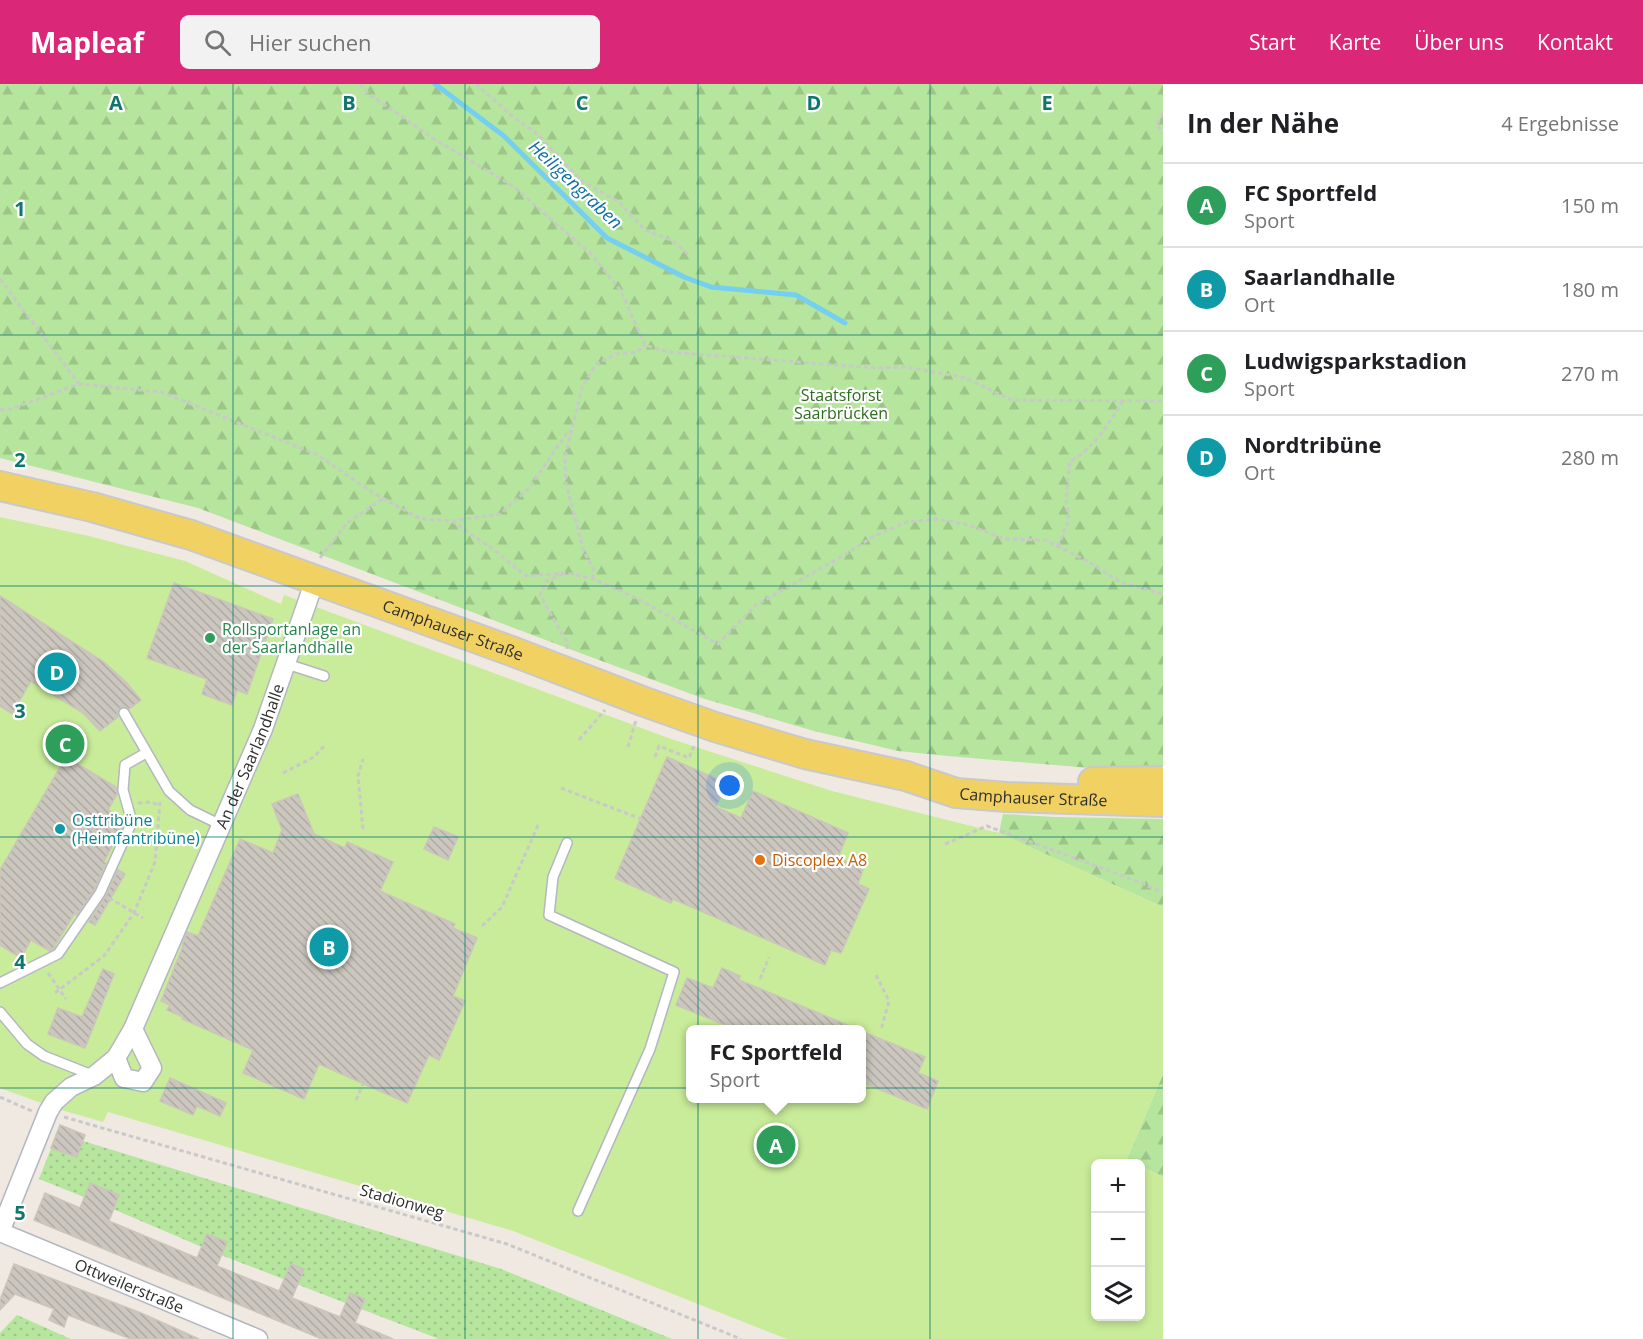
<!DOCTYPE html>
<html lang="de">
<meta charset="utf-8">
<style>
:root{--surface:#fff;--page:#f2f2f2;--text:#202124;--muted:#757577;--line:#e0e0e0;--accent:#db2777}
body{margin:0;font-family:"Open Sans",sans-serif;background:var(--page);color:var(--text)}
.controls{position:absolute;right:18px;bottom:18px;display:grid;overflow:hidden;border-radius:9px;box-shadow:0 3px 9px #0003}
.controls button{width:54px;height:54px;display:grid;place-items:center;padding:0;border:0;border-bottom:2px solid var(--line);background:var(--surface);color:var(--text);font:30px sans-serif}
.you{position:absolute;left:730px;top:702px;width:21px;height:21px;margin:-15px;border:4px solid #fff;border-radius:50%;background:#1a73e8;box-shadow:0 0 0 9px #1a73e833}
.badge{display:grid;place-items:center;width:39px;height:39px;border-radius:50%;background:var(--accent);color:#fff;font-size:20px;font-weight:700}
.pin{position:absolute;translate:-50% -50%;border:3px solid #fff;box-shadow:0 2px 6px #0006}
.popup{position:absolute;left:686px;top:941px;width:180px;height:78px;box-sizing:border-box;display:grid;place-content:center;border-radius:9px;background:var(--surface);filter:drop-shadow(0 2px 4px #0005);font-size:20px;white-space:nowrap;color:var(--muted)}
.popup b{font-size:22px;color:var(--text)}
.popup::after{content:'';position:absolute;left:50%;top:100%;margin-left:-12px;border:12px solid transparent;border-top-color:var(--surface)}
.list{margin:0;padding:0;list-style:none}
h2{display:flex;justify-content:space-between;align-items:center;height:78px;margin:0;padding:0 24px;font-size:26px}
h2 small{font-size:20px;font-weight:400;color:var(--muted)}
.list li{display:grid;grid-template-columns:39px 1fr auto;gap:18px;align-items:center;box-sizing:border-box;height:84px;padding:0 24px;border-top:2px solid var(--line)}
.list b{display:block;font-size:22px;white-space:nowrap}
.list p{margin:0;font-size:20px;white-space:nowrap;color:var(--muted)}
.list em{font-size:20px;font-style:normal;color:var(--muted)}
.icon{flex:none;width:33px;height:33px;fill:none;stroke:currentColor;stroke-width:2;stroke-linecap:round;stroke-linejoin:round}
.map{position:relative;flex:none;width:1163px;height:1255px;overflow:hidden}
header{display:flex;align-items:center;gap:36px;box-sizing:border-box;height:84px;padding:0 30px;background:var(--accent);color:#fff}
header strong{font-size:28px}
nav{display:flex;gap:33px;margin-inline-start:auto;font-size:21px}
.search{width:420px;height:54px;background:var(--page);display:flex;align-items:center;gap:15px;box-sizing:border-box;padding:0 21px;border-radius:9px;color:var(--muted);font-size:22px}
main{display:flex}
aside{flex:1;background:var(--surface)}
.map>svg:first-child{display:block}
</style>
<header>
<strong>Mapleaf</strong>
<div class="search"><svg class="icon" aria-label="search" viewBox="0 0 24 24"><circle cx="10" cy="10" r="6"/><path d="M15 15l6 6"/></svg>Hier suchen</div>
<nav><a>Start</a><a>Karte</a><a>Über uns</a><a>Kontakt</a></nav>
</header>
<main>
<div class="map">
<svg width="1163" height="1255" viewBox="0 0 1163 1255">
<defs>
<pattern id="forest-firs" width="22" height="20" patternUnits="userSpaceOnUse" patternTransform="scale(1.5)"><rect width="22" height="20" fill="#b6e59e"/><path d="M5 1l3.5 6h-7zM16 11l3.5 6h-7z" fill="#9dc588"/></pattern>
<pattern id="garden-dots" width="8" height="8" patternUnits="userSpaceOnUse" patternTransform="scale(1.5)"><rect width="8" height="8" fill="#b6e59e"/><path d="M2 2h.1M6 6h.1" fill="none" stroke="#9dc588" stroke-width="1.8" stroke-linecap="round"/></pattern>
<pattern id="building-back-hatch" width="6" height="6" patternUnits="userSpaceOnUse" patternTransform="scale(1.5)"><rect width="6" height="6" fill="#cbc7bf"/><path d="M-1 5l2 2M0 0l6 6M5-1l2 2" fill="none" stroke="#afaba4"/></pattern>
</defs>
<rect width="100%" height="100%" fill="#efe9e1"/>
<g fill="url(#forest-firs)">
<path d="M0,0H1163V683L1102,685L948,672L898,667L814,647L705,615L580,569L198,424L0,374Z"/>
<path d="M1003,730L1055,733L1163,735V823L999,749Z"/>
<path d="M1163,990V1093L1141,1082L1140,1080L1127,1075Z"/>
</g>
<g fill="url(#garden-dots)">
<path d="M57,1049L501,1185L672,1255H439L221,1171L207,1150L202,1163L113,1125L119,1111L90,1099L84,1113L39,1095Z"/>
<path d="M17,1231L71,1255H0V1249Z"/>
</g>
<path fill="#c9ec9a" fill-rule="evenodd" d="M0,433L89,452L185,477L281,520L284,511L671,655L832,707L999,749L1163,823V990L1127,1075L1136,1079L1096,1080V1232H1140L1141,1082L1163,1093V1255H787L513,1147L108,1028L103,1038L58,1025L0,1004ZM690,946H862V1014H690Z"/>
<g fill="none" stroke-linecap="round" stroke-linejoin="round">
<path stroke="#75cff0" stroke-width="5" d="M435,0L504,52L607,154L684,193L711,203L796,211L845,239"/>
</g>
<g fill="url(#building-back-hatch)" stroke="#cbc5ba" stroke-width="1.5">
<path d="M174,499L273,535L247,610L237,606L232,621L202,610L207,595L147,574Z"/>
<path d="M0,512L104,578L126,598L141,616L129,625L125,622L120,624L117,628L118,633L100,647L83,629L31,597L12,630L0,622Z"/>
<path d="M66,673L116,703L117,710L108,726L125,737L104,778L106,779L94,806L77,831L74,830L53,865L50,867L31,856L21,874L0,861V786Z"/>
<path d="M667,673L726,699L716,723L741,734L753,707L848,749L838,774L863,786L858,800L869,805L841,869L831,866L825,881L673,815L671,819L615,794Z"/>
<path d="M298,710L314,750L345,764L347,758L393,778L380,807L455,840L453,844L477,854L453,912L465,917L439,976L429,971L407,1019L319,980L304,1015L243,989L253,966L182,935L183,933L167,926L170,921L161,917L183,862L182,861L187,848L198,852L240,755L273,769L282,746L272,720Z"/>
<path d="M434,743L458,753L448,776L424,765Z"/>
<path d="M118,786L125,790L95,841L89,838L106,812Z"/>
<path d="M722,884L740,892L739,896L857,945H735L676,921L687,894L713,904Z"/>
<path d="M103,885L114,890L85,964L48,950L58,924L82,933Z"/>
<path d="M861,947L925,973L918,989L938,997L927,1025L861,998Z"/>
<path d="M170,994L226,1019L220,1032L197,1022L193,1031L160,1017Z"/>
<path d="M60,1041L85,1051L77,1073L51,1064Z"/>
<path d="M90,1099L119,1111L109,1137L197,1174L207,1150L227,1158L217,1182L279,1207L291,1180L304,1185L292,1214L340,1233L350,1209L365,1215L355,1239L393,1255H322L34,1136L45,1109L80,1124Z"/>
<path d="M14,1180L141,1229L199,1255H131L68,1231L64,1243L49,1236L54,1225L15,1210L0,1226V1216Z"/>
</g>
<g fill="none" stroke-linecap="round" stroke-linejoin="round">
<g stroke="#b4b7c1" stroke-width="12">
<g id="service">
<path d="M287,580L324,592"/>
<path d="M124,629L169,707L190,726L221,741"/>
<path d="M567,759L553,793L549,831L674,888L650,965L578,1127"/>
<path d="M0,899L58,870L100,809L132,738L123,706L125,681L146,669"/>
<path d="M0,928L27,960L44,972L92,991"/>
</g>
</g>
<g stroke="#b4b7c1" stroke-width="21">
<g id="minor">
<path d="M116,974L124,994L143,998L152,984L133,945"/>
<path id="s1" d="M0,1148L48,1028L54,1018L71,1003L94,992L116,974L133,945L263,645L315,496"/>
<path id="s2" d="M0,1148L258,1255"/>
</g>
</g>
<g stroke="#c9c9c9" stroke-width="32">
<g id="primary">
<path id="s3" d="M0,402L92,423L191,451L514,568L642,617L715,643L805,670L906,692L956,709L1007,713L1163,718"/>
<path d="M1093,698L1163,697"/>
</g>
</g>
<g stroke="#c9c9c9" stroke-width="3" stroke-dasharray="4.5 3" stroke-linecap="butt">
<path d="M360,0L369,10L434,55L513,102L592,171L621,207L645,261L668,268L876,284L906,283L966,294L1011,316L1163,317"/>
<path d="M476,0L513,33L535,48L582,97L619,118L645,146L673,157L688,170"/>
<path d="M1163,29L1157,40L1163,50"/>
<path d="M0,195L79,300"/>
<path d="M0,326L11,325L79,300L161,308L316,370L375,410L421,435L452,437L493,465L526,492L567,489L593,495L638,515L718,560L756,521L846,470L874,452L907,438L937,435L969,441L1004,455L1045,456L1089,478L1120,498L1163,510"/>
<path d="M452,437L500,430L529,404L569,346"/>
<path d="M1057,462C1064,454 1062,445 1069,438L1066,416L1070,377C1095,364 1108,340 1123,317"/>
<path d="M320,474L347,439L384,414"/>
<path d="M563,490L547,497L540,511L568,560L566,567"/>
<path d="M593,495V484L584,468L566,399L565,373L582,304L596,280L616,270L637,268L645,261"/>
<path d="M579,656L605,626"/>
<path d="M628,663L636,636"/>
<path d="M655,673L659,662L689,674L695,660"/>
<path d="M283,689L314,673L325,661"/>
<path d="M561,704L641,735"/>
<path d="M138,719L150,718L159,721"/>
<path d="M363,745L358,692L363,675"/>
<path d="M945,760L987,742L1140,798L1163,809"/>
<path d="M109,814L143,834"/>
<path d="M482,842L502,823L539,739"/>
<path d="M48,889L66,915"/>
<path d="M876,891L889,917L881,946"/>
<path d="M760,895L769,873"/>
<path d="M55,909L104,872L134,829L155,778L160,718"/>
<path d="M0,1013L32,1027"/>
<path d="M356,1016L363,1000"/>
<path d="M64,1033L507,1160L741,1255"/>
</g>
<use href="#service" stroke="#fff" stroke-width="9"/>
<use href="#minor" stroke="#fff" stroke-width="18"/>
<use href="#primary" stroke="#f2d163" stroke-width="28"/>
</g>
<path fill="none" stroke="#0f766e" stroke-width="1.5" stroke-opacity="0.55" d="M233,0V1255M465,0V1255M698,0V1255M930,0V1255M0,251H1163M0,502H1163M0,753H1163M0,1004H1163"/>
<circle fill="#2e9e5b" stroke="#fff" stroke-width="2" cx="210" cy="554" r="6"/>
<circle fill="#0f9aa8" stroke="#fff" stroke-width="2" cx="60" cy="745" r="6"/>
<circle fill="#e8710a" stroke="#fff" stroke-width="2" cx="760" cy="776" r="6"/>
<g text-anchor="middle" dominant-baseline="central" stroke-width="4.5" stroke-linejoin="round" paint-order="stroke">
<g font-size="16" fill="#2c6e1b" stroke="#fff">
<text x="841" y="311">Staatsforst<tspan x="841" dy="18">Saarbrücken</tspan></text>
</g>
<g font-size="16" fill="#27864d" stroke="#fff" text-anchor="start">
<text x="222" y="545">Rollsportanlage an<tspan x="222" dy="18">der Saarlandhalle</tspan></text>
</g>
<g font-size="16" fill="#2e2e2e" stroke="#fff">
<text stroke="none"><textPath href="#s3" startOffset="476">Camphauser Straße</textPath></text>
<text stroke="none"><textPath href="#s1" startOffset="548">An der Saarlandhalle</textPath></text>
<text stroke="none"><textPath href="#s3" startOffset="1083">Camphauser Straße</textPath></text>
<text transform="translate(402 1117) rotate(16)">Stadionweg</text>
<text stroke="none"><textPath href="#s2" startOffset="140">Ottweilerstraße</textPath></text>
</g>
<g font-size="16" fill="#0d838f" stroke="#fff" text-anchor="start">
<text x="72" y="736">Osttribüne<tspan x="72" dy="18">(Heimfantribüne)</tspan></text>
</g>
<g font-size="16" fill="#c56008" stroke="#fff" text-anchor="start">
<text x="772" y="776">Discoplex A8</text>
</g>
<g font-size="18" font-style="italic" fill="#0d6fa3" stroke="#fff">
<text transform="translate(576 100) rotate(43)">Heiligengraben</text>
</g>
</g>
<g font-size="20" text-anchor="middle" font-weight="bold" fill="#0f766e" stroke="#fff" stroke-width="4.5" stroke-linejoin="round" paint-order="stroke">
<text x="116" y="26">A</text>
<text x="349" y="26">B</text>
<text x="582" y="26">C</text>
<text x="814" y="26">D</text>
<text x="1047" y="26">E</text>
<text x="20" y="132">1</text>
<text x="20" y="383">2</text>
<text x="20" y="634">3</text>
<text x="20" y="885">4</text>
<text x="20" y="1136">5</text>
</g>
</svg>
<div class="controls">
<button>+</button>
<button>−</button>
<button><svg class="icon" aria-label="layers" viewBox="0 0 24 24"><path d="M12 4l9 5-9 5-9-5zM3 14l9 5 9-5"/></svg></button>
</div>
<div class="you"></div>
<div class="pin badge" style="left:776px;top:1061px;background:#2e9e5b">A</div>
<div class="popup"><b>FC Sportfeld</b>Sport</div>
<div class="pin badge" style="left:329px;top:863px;background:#0f9aa8">B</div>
<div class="pin badge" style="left:65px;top:660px;background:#2e9e5b">C</div>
<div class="pin badge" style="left:57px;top:588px;background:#0f9aa8">D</div>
</div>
<aside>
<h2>In der Nähe<small>4 Ergebnisse</small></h2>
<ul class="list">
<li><span class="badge" style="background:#2e9e5b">A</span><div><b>FC Sportfeld</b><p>Sport</p></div><em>150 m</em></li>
<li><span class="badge" style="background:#0f9aa8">B</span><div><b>Saarlandhalle</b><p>Ort</p></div><em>180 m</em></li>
<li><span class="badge" style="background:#2e9e5b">C</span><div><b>Ludwigsparkstadion</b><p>Sport</p></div><em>270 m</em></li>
<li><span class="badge" style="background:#0f9aa8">D</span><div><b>Nordtribüne</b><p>Ort</p></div><em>280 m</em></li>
</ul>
</aside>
</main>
